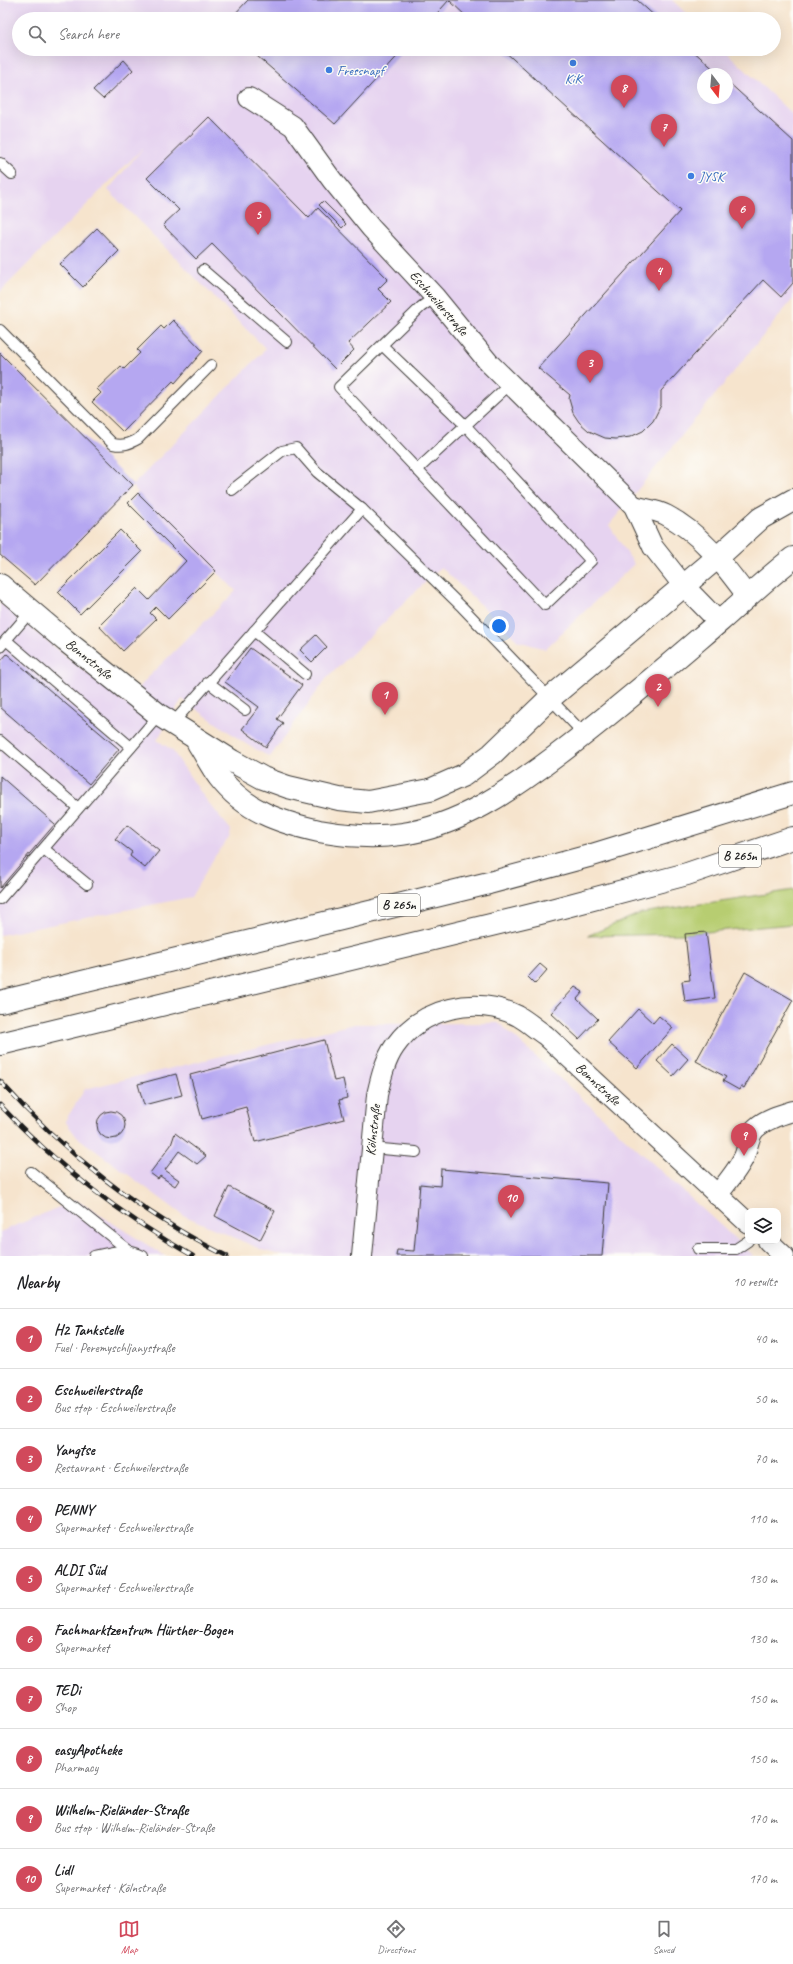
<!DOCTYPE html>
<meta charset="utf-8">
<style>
:root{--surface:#fff;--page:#f2f2f2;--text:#202124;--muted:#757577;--line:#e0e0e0;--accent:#d1495b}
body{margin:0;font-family:Caveat,sans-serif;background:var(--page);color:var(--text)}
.controls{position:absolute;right:12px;bottom:12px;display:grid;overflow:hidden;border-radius:8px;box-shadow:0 4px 16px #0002}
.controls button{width:36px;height:36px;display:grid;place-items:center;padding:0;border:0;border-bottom:1px solid var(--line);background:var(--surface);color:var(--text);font:20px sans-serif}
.compass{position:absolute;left:697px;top:68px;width:36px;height:36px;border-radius:50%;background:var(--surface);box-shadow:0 4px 16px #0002;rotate:164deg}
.you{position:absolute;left:499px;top:626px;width:14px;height:14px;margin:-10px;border:3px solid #fff;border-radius:50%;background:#1a73e8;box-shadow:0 0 0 6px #1a73e833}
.badge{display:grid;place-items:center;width:26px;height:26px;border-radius:50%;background:var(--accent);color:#fff;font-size:13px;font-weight:700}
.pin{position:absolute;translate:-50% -33px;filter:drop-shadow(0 1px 2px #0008)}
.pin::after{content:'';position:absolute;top:21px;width:14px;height:12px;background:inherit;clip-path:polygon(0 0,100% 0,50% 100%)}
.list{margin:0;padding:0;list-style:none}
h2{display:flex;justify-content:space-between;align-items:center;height:52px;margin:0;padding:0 16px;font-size:17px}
h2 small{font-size:13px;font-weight:400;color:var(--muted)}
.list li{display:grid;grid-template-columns:26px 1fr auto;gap:12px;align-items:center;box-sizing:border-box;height:60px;padding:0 16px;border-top:1px solid var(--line)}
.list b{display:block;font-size:15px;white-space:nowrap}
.list p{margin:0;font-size:13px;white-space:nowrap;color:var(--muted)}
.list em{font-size:13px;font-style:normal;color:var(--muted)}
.icon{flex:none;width:22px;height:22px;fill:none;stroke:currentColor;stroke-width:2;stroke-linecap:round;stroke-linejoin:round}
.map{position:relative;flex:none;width:793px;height:1256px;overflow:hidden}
.search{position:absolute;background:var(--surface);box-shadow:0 4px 16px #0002;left:12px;right:12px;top:12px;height:44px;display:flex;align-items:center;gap:10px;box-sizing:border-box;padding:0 14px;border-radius:22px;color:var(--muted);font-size:15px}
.sheet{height:652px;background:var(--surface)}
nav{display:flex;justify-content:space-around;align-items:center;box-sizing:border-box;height:56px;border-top:1px solid var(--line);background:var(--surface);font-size:11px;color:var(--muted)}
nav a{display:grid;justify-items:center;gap:2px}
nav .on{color:var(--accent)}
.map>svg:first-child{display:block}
</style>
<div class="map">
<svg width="793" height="1256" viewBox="0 0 793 1256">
<rect width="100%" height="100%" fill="#fdfcf7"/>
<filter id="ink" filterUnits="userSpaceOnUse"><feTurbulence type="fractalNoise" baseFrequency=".025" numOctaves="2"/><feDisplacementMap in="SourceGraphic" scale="8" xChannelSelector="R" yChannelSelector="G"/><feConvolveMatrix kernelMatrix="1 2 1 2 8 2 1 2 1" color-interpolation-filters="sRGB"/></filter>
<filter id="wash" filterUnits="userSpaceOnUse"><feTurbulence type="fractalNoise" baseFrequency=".012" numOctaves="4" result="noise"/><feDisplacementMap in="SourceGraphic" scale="16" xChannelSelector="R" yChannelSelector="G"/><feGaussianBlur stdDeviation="0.9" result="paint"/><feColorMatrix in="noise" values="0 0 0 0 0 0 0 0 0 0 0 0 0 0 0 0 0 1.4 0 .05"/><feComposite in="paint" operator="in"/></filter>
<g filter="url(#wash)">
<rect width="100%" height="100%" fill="#f6e4cd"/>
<g fill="#e6d3f0" fill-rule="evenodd">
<path d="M0,0H672L692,19H19V49H723L793,115V299L609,525L634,564L545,649L518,641L441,567L326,679L270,757L246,744L182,699L157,740L172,750L204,797L231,830L229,838L215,856L191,897L0,935V603L126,704L149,676L236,591L139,494L133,486L35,585L0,554V353L133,485L266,349L108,190L144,147L0,292ZM703,74H727V98H703Z"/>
<path d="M499,1023L754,1256H285L265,1251L183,1215L77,1137L65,1121L85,1089L354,1024Z"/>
<path d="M76,1200L165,1256H0V1232Z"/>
</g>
<path fill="#b7cd71" stroke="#6a7446" d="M793,890V924L685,934L587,936L641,913Z"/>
<g id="blocks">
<g fill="#b5a7f1">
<path d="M248,0H637L658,19H469L449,0L432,19H230Z"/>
<path d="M249,49H404L335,124Z"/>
<path d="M502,49H691L719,74H703V98H727V81L793,141V283L781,297L763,280L661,391V405L653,421L643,431L630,437L616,439L605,438L589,431L579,422L573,413L569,399L570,395L538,368L680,211Z"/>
<path d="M124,60L133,70L103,99L93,90Z"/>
<path d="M209,117L309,218L318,208L388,279L378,289L391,302L348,343L354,350L335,369L212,244L196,259L163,225L179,210L147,178Z"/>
<path d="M323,201L346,224L342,228L319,205Z"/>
<path d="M97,228L119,251L83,287L60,264Z"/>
<path d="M173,320L203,351L175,383L173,381L123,432L92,402L101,393L97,389L121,366L124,369L140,353L137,350L161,326L164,329Z"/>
<path d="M0,353L133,485L35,585L0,555Z"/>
<path d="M138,493L216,571L168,619L156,607L150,613L156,619L123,651L99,626L137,588L149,600L186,561L128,503Z"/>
<path d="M120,530L142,552L80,614L58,592Z"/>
<path d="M316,635L327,647L312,662L300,650Z"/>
<path d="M250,648L302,685L277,719L283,723L266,747L242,729L259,707L225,682Z"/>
<path d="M7,654L119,749L89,784L0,707V662Z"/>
<path d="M0,776L55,824L0,888Z"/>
<path d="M127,825L159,851L145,868L130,856L132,852L115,839Z"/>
<path d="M706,932L715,998L685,1002L682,981L690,980L685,934Z"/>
<path d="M540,964L547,970L535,984L528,977Z"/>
<path d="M745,972L793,1000L744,1088L741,1086L739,1090L723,1081L726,1077L696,1061Z"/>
<path d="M575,987L583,992L577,999L598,1019L579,1039L551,1013Z"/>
<path d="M638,1009L653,1023L659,1016L673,1028L637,1068L608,1042Z"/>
<path d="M324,1040L334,1081L343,1079L347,1098L339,1100L344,1119L255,1142L246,1107L202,1119L190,1075Z"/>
<path d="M672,1044L688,1059L673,1076L657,1061Z"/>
<path d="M176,1074L182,1095L144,1105L138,1084Z"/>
<circle cx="111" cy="1125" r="14"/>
<path d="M175,1133L206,1156L197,1164L179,1151L165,1170L179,1180L175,1186L160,1176L158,1179L150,1173L171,1145Z"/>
<path d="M441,1169L608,1183L602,1256H396L397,1250L414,1251L420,1184L440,1186Z"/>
<path d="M229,1187L275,1211L260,1240L215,1216Z"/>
</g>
</g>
</g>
<g filter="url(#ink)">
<use href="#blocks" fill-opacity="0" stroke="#3d3a37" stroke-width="1"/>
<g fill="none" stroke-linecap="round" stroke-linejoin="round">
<g stroke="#3d3a37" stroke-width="12">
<g id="service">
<path d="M0,163L12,174"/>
<path d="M203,270L287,342"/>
<path d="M0,330L113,444C123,446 129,444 138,439L211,365"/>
<path d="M383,346L465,425L591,561L545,605L339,387L421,307L435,297"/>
<path d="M417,470L510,384"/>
<path d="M362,509L462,607L585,735"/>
<path d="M254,631L305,674"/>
<path d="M6,640L131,747"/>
<path d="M0,647L31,611"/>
<path d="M208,682L245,710"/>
<path d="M172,724L362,509L317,472L296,448L282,451L232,490"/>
<path d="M0,741L78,808"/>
<path d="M44,849L87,884"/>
<path d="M0,899L159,715"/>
<path d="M371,1148L416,1152"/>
<path d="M31,1172L128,1250"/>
<path d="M698,1249H736L748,1241"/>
<path d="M94,1256C112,1252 126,1247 143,1256"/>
</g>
</g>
<g stroke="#3d3a37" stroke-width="22">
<g id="minor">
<path d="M249,98L293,126L332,180L371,228L435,297L489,363L634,506L653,547L683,585L719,622"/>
<path d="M634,506C644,509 657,510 666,515C702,534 724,565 748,597"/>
<path d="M717,1195C727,1183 737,1171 744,1157C748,1148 748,1135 756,1128C766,1119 780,1115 793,1111"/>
<path d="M768,1241L784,1256"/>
<path d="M362,1256L377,1095C381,1078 385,1060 395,1046C422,1008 475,995 518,1016C527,1021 536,1029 545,1035L748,1223"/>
</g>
</g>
<g stroke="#3d3a37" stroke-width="24">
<g id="secondary">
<path d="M0,585L66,641L159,715L232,761L263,778L288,787L339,799L368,802L430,790L464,775L492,754L549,699L718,557L761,518L793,500"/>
<path d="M198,743C205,754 211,766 219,777C245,811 279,822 319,831C344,836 376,838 402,834C459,826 511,790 556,756C612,714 665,668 719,622C743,601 767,578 793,558"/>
</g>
</g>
<g stroke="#3d3a37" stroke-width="24">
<g id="primary">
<path d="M0,1002L489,883L589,856L793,793"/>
<path d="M0,1044L540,913L687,874L793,838"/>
</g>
</g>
<use href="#service" stroke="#fff" stroke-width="10"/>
<use href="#minor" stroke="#fff" stroke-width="20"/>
<use href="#secondary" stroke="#fff" stroke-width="22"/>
<use href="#primary" stroke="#fff" stroke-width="22"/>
<g stroke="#1c1c1c" stroke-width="4.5">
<g id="rail">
<path d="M0,1081C63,1152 141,1214 227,1256"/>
<path d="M0,1105C56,1165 122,1216 193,1256"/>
</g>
</g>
<use href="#rail" stroke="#fdfcf7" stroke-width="3" stroke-dasharray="9" stroke-linecap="butt"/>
</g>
</g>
<g fill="#3f7fe0" stroke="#fdfcf7" stroke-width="1.5">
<circle cx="573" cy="63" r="4"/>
<circle cx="329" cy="70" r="4"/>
<circle cx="691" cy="176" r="4"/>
</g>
<g text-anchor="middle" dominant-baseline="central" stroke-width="3" stroke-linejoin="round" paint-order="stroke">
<g fill="#fdfcf7" stroke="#605f5e" stroke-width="1">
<rect x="719" y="845" width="42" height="22" rx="3"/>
<rect x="378" y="894" width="42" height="22" rx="3"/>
</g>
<g font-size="13" font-weight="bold" fill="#1c1c1c">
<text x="740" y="856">B 265n</text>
<text x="399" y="905">B 265n</text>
</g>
<g font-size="14" fill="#366cbe" stroke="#fdfcf7" text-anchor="start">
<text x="337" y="70">Fressnapf</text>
<text x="573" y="78" text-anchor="middle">KiK</text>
<text x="699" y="176">JYSK</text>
</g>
<g font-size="14" fill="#1c1c1c" stroke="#fdfcf7">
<text transform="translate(439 303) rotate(49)">Eschweilerstraße</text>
<text transform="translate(89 659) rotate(39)">Bonnstraße</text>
<text transform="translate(598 1084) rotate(43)">Bonnstraße</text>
<text transform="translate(373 1130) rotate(-84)">Kölnstraße</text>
</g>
</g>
</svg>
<div class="controls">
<button><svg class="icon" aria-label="layers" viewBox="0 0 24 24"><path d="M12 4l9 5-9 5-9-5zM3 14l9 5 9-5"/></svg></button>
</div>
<svg class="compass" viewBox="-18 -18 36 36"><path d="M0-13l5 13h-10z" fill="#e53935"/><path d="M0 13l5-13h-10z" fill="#757577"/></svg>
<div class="you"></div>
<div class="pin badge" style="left:385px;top:715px">1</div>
<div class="pin badge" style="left:658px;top:707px">2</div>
<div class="pin badge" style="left:590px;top:383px">3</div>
<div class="pin badge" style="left:659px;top:291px">4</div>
<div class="pin badge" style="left:258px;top:235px">5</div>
<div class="pin badge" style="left:742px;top:229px">6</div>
<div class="pin badge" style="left:664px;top:147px">7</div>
<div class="pin badge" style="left:624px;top:108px">8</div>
<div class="pin badge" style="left:744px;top:1156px">9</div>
<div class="pin badge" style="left:511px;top:1218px">10</div>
<div class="search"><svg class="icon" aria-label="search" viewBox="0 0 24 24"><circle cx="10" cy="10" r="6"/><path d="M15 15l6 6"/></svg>Search here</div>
</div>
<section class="sheet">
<h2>Nearby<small>10 results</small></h2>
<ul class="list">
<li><span class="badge">1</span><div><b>H2 Tankstelle</b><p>Fuel · Peremyschljanystraße</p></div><em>40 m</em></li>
<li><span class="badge">2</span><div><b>Eschweilerstraße</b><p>Bus stop · Eschweilerstraße</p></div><em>50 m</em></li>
<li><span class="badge">3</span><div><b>Yangtse</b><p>Restaurant · Eschweilerstraße</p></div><em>70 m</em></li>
<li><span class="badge">4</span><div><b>PENNY</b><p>Supermarket · Eschweilerstraße</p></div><em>110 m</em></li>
<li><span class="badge">5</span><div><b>ALDI Süd</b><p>Supermarket · Eschweilerstraße</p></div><em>130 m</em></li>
<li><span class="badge">6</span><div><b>Fachmarktzentrum Hürther-Bogen</b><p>Supermarket</p></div><em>130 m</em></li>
<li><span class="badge">7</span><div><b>TEDi</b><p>Shop</p></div><em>150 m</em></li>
<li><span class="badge">8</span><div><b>easyApotheke</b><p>Pharmacy</p></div><em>150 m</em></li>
<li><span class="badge">9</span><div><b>Wilhelm-Rieländer-Straße</b><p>Bus stop · Wilhelm-Rieländer-Straße</p></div><em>170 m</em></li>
<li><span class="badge">10</span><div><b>Lidl</b><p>Supermarket · Kölnstraße</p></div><em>170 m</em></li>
</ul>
</section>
<nav>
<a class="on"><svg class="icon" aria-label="map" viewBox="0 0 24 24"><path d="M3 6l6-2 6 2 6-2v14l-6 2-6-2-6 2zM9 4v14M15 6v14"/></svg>Map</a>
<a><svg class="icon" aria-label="directions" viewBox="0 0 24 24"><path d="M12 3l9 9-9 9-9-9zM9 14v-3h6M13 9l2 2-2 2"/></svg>Directions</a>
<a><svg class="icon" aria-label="saved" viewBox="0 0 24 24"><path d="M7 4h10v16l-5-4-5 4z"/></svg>Saved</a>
</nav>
